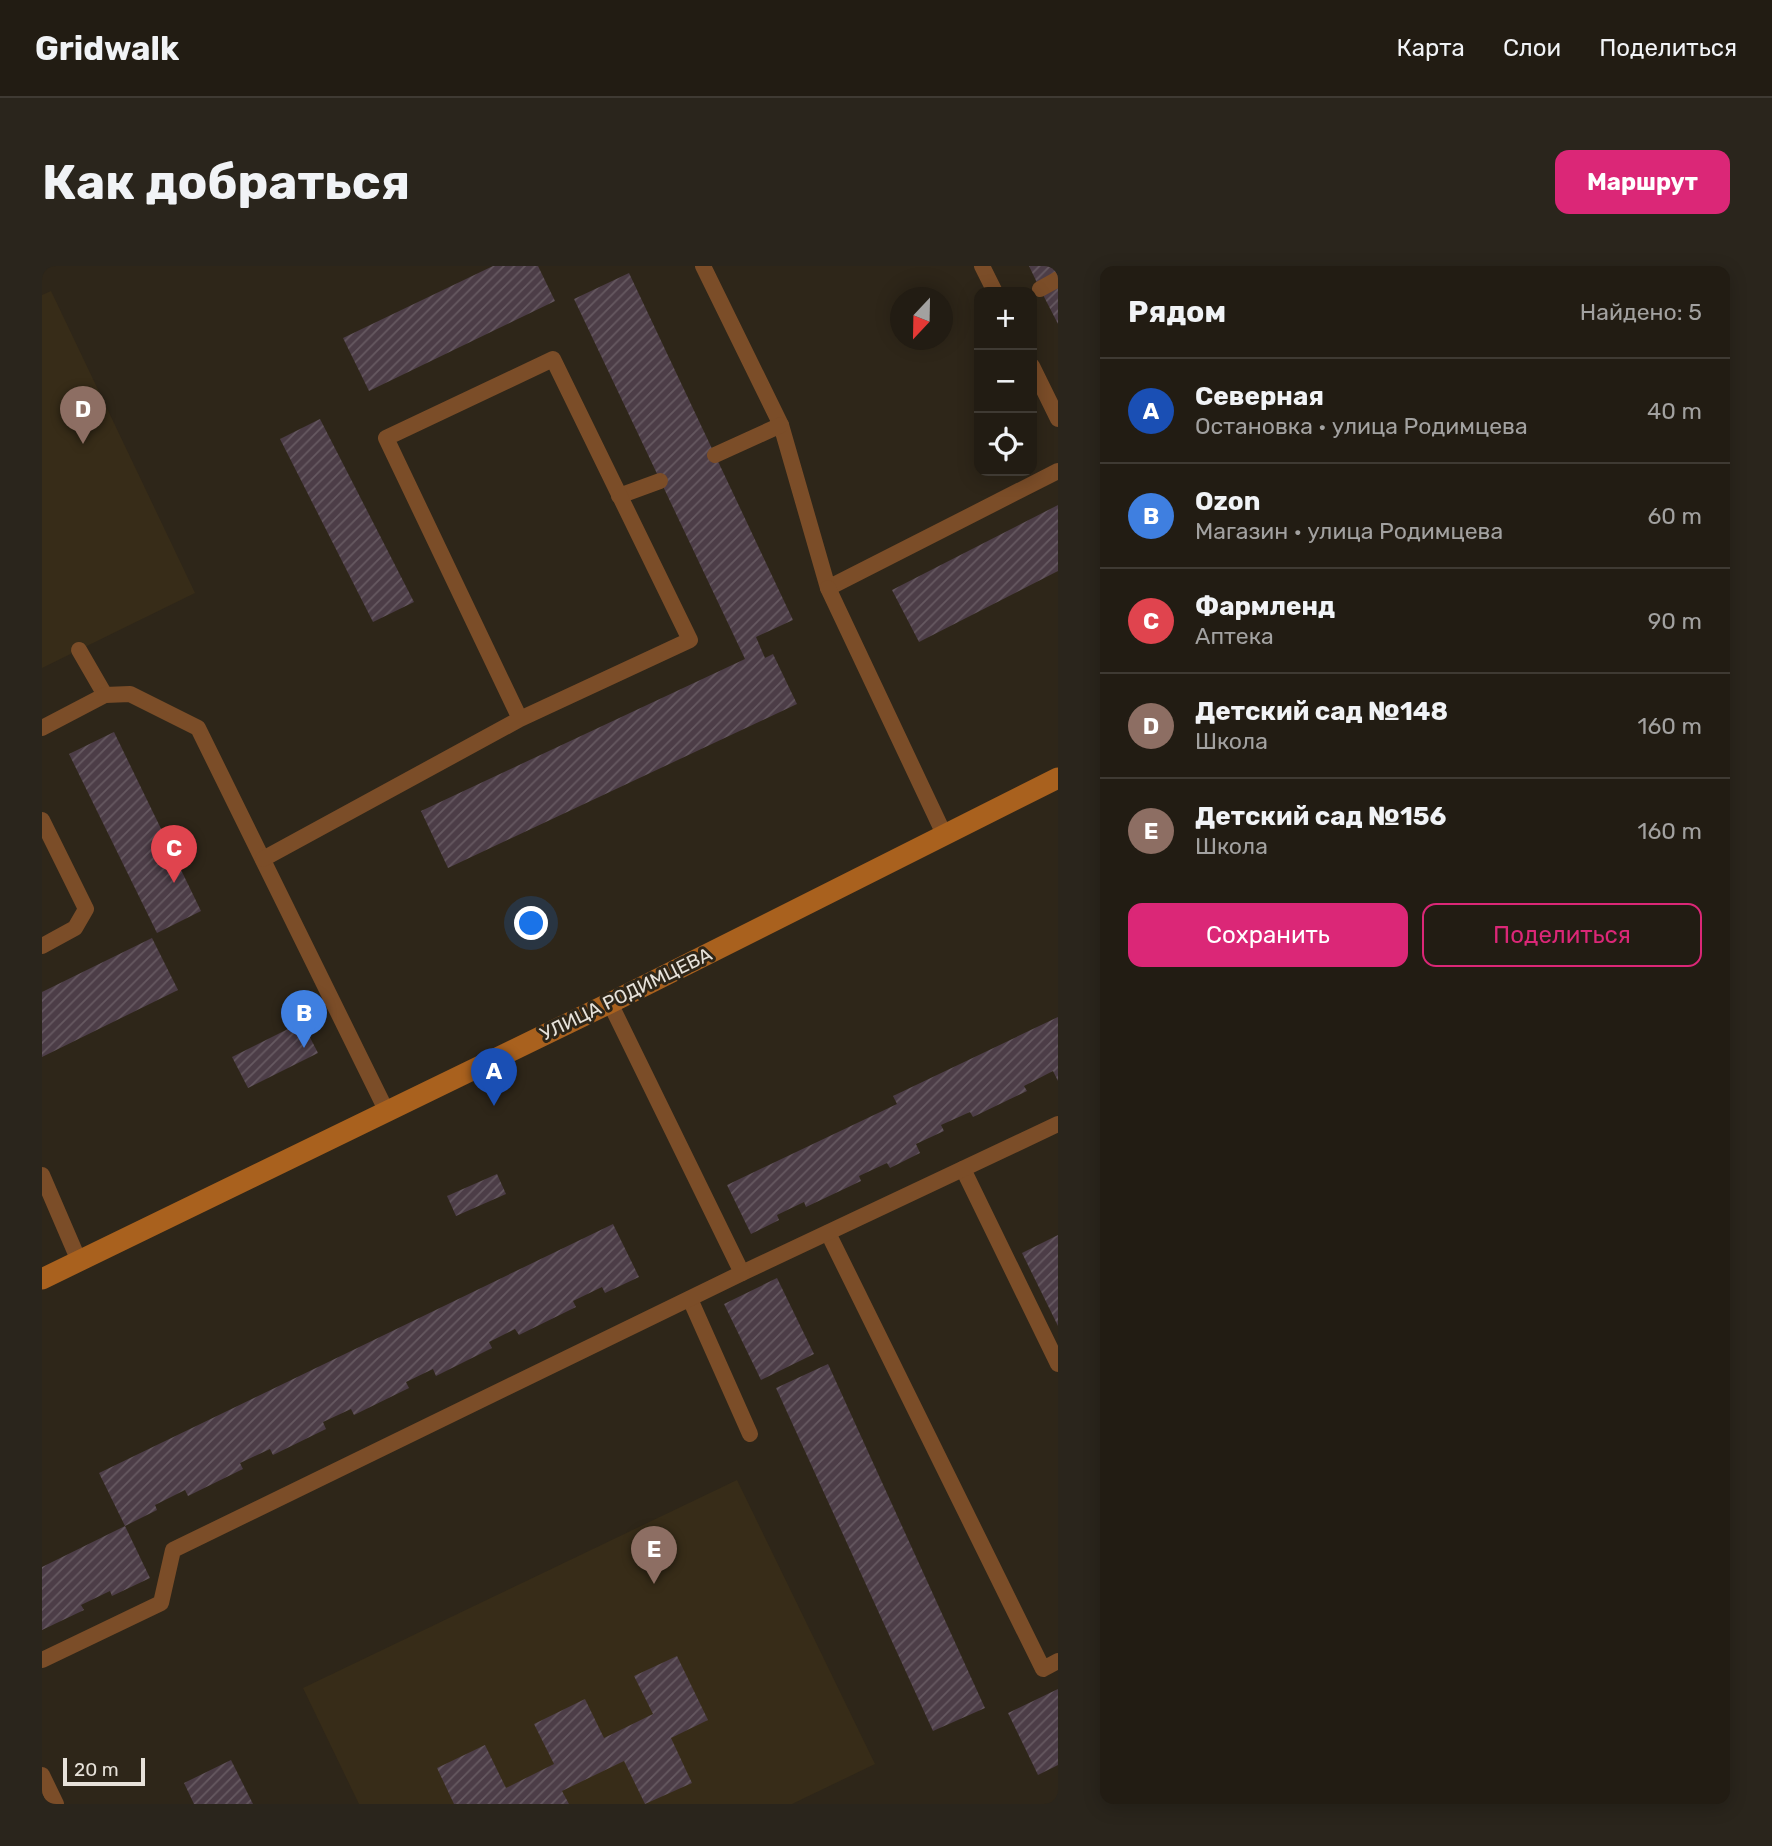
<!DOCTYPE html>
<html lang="ru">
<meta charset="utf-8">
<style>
:root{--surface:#221c13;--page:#2a251c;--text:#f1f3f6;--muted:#a2a1a0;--line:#3f3a33;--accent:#db2777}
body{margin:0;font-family:Rubik,sans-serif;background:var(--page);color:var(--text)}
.controls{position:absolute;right:21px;top:21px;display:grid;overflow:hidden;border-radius:14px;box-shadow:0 4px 18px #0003}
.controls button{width:63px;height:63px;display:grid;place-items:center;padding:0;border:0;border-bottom:2px solid var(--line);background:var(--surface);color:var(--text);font:35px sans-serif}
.compass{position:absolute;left:848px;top:21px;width:63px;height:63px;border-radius:50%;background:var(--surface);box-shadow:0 4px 18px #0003;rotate:202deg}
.scale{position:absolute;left:21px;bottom:18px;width:82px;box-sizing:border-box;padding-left:7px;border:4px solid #e7e2da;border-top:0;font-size:19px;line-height:24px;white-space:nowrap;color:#e7e2da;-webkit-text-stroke:5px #2e2619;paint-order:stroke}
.you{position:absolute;left:490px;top:658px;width:24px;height:24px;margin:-18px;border:5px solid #fff;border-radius:50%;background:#1a73e8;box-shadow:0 0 0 10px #1a73e833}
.badge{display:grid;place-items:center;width:46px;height:46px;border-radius:50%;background:var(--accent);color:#fff;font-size:23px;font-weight:700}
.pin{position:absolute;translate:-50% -58px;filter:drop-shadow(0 2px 4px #0008)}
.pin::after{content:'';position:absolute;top:37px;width:24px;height:21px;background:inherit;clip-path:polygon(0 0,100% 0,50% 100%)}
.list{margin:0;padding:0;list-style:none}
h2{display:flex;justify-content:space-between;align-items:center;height:91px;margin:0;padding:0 28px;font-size:30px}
h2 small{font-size:23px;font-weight:400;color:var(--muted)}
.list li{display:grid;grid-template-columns:46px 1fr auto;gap:21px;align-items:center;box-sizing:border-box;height:105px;padding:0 28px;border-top:2px solid var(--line)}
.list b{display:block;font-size:26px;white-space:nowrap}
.list p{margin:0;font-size:23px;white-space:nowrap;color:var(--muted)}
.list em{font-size:23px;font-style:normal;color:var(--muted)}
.actions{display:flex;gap:14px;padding:21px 28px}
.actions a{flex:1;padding:16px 0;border:2px solid var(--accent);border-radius:14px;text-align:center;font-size:24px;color:var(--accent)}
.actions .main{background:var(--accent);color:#fff}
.icon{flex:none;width:38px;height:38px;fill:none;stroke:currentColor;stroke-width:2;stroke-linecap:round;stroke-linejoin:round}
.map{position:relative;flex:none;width:1016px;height:1538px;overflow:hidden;border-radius:14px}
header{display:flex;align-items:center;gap:42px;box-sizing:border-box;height:98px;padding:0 35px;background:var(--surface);border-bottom:2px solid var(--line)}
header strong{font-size:33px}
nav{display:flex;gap:38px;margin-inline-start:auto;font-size:24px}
.intro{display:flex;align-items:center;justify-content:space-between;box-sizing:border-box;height:168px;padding:0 42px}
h1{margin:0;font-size:49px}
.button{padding:18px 32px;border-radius:14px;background:var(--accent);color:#fff;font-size:24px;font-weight:700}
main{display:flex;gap:42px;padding:0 42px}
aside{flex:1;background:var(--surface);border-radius:14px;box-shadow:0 4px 18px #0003}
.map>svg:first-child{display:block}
</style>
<header>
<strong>Gridwalk</strong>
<nav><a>Карта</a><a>Слои</a><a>Поделиться</a></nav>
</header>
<div class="intro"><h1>Как добраться</h1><a class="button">Маршрут</a></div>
<main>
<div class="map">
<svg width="1016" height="1538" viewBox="0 0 1016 1538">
<defs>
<pattern id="building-hatch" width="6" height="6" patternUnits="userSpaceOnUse" patternTransform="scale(1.75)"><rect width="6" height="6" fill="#4c3d47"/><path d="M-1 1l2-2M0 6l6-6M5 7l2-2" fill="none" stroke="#665961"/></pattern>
</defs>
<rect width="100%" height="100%" fill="#2e2619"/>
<g fill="#372c18">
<path d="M9,25L153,327L0,402V29Z"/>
<path d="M695,1214L833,1498L750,1538H317L261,1422Z"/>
</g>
<g fill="url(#building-hatch)">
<path d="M451,0H496L513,35L327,125L301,72Z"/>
<path d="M987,0H1016V58L998,23Z"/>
<path d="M587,7L751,354L714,371L723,392L731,388L755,438L406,602L379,545L703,393L532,33Z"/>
<path d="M278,153L372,336L331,356L238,173Z"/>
<path d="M1016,239V305L877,376L850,324Z"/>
<path d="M72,466L159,645L115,667L27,488Z"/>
<path d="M110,672L136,724L0,791V726Z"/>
<path d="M1016,751V815L1011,805L982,820L985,825L931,851L928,846L899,859L902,865L874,878L878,887L848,902L845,897L817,910L819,915L764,941L762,936L735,949L737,954L709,968L685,919L855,838L851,830Z"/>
<path d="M260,756L276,787L206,822L190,791Z"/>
<path d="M455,908L464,928L414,950L405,930Z"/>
<path d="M571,958L597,1011L563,1027L560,1021L531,1035L534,1041L477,1069L473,1063L447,1076L450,1082L394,1110L391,1103L364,1116L367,1122L312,1149L309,1143L281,1156L284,1163L231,1189L228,1183L198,1197L201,1203L146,1230L143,1224L113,1239L115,1244L83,1260L57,1207Z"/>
<path d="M1016,969V1060L980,987Z"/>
<path d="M735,1012L772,1088L719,1114L682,1038Z"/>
<path d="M786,1098L943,1442L891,1465L734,1122Z"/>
<path d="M83,1260L108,1312L70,1330L68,1325L39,1339L42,1344L0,1364V1301Z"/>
<path d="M635,1390L666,1454L629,1472L650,1517L603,1538L582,1495L520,1525L527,1538H412L395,1502L443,1479L464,1522L512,1498L492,1458L543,1433L562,1472L611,1448L592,1410Z"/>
<path d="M1016,1423V1499L996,1509L966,1447Z"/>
<path d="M189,1494L211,1538H152L142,1517Z"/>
</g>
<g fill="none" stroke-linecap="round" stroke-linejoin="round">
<g stroke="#7b4d28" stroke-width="16">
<path d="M661,0L739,159L786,322L1016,205"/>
<path d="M940,0L953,26"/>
<path d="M998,23L1016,13"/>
<path d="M990,100L1016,153"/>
<path d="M673,189L739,159"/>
<path d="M577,230L618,215"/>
<path d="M786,322L902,568"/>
<path d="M37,384L63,429"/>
<path d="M0,462L63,429L88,428L156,462L345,846"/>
<path d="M0,554L44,643L33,662L0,680"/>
<path d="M221,593L478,453L648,374L511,93L344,172L478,453"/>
<path d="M921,903L1016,1098"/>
<path d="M0,909L37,995"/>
<path d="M786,967L1001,1403L1016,1395"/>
<path d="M700,1007L1016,858"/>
<path d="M648,1033L708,1168"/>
<path d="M0,1394L119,1337L131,1284L700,1007L568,737"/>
<path d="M0,1509L14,1538"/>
</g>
<path stroke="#a9611e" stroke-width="21" d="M0,1013L568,737L1016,512"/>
</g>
<g text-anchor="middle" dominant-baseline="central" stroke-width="6" stroke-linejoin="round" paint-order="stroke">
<g font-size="19" fill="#e7e2da" stroke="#2e2619">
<text transform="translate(584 728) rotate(-26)">УЛИЦА РОДИМЦЕВА</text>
</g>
</g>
</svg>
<div class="controls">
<button>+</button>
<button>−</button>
<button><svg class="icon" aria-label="locate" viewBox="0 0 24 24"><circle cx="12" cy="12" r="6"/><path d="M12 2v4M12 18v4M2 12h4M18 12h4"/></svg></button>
</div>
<svg class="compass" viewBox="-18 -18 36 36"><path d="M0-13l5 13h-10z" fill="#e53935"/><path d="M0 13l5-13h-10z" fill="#a2a1a0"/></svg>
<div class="scale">20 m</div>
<div class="you"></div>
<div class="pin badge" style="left:452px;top:840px;background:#1a4fb4">A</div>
<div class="pin badge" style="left:262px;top:782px;background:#3f7fe0">B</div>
<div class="pin badge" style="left:132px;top:617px;background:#e0444e">C</div>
<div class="pin badge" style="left:41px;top:178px;background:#8d6e63">D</div>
<div class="pin badge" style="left:612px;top:1318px;background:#8d6e63">E</div>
</div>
<aside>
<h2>Рядом<small>Найдено: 5</small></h2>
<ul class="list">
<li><span class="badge" style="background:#1a4fb4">A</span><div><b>Северная</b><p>Остановка · улица Родимцева</p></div><em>40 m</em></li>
<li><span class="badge" style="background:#3f7fe0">B</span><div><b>Ozon</b><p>Магазин · улица Родимцева</p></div><em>60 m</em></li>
<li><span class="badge" style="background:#e0444e">C</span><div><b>Фармленд</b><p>Аптека</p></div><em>90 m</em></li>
<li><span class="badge" style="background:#8d6e63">D</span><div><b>Детский сад №148</b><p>Школа</p></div><em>160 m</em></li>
<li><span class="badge" style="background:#8d6e63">E</span><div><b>Детский сад №156</b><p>Школа</p></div><em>160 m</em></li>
</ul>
<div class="actions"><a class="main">Сохранить</a><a>Поделиться</a></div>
</aside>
</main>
